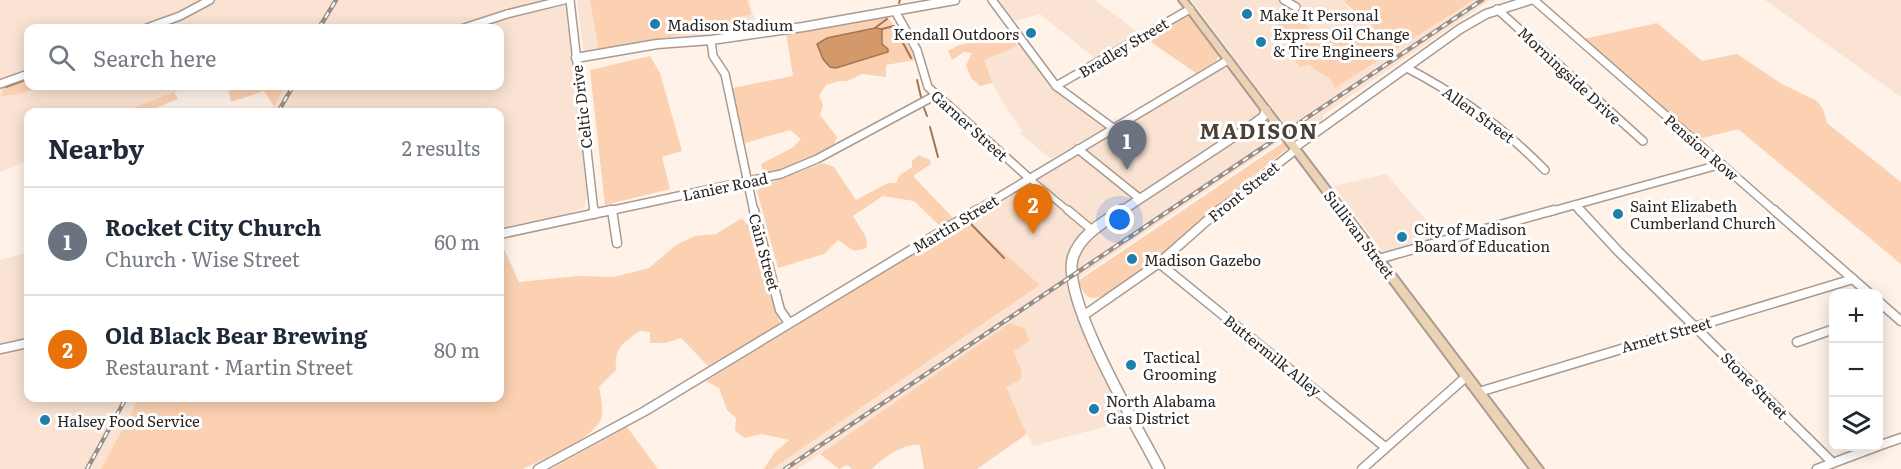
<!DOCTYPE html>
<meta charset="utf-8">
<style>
:root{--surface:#fff;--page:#f6f6f7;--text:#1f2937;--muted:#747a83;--line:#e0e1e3;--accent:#1f7fab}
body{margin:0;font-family:Literata,serif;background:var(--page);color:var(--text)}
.controls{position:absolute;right:18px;bottom:18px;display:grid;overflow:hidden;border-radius:12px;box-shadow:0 3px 15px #0003}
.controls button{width:54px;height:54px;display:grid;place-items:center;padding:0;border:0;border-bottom:2px solid var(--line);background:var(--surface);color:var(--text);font:30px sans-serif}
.you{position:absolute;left:1120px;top:220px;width:21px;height:21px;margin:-15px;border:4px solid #fff;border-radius:50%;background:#1a73e8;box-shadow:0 0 0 9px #1a73e833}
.badge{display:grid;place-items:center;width:39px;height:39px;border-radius:50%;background:var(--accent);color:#fff;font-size:20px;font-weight:700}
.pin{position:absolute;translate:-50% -50px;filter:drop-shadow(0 2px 3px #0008)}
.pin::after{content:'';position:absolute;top:32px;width:21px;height:18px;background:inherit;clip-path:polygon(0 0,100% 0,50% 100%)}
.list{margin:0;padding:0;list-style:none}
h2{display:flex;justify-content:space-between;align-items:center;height:78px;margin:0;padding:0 24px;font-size:26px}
h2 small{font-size:20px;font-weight:400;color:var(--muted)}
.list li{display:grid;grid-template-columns:39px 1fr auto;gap:18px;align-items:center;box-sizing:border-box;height:108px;padding:0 24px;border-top:2px solid var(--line)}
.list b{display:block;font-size:22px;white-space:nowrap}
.list p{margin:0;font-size:20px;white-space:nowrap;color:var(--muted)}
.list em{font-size:20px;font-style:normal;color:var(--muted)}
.icon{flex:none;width:33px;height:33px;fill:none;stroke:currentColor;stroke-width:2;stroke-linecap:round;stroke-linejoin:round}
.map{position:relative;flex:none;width:1901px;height:469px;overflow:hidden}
.search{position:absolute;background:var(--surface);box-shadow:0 3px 15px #0003;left:24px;top:24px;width:480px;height:66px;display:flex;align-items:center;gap:15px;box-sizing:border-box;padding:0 21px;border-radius:12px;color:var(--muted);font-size:22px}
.panel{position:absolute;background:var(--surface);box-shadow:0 3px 15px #0003;left:24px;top:108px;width:480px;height:294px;border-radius:12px}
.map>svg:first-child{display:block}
</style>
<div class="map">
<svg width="1901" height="469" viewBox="0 0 1901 469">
<rect width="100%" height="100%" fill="#fff2e8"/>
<g fill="#fae3d2">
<path d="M0,0H565L587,194L585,206L566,216L500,231V112H270L285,86H500V28H28V86H190L129,110L130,112H28V160L0,172Z"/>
<path d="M577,0H749L756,25L711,33L685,43L585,62Z"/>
<path d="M997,0H1095L1141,34L1097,60L1040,14L1011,22Z"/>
<path d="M1191,0H1346L1344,3L1351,10L1375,29L1320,42L1313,39L1301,52L1300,67L1308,65L1330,79L1335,88L1474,0H1490L1323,115V121L1305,134L1292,131L1287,127Z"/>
<path d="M1765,0H1901V97L1800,25Z"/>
<path d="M1018,43L1050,84L1106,127L1051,159L1019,133L1022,131L1006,108L978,58Z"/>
<path d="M1223,67L1228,68L1283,139L1077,279V268L1065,273L1096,358L1126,421L1033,446L1006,387L1021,373L1014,351L1010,323L798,469H772L1039,286L967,221Z"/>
<path d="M1386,174L1448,245L1393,259L1391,263L1334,186Z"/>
<path d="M28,252V398H139L101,469H0V260Z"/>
</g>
<g fill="#fbd1b1">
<path d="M590,0H747L751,14L679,35L599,51Z"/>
<path d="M1346,0H1474L1335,88L1330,79L1308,65L1300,67L1290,55L1300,51L1275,21L1281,14C1298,17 1309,21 1313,39L1320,42L1375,29L1344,2Z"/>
<path d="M1184,14L1188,15L1219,55L1216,61L1196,73L1145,38Z"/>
<path d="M887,16L914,54L915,60L886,65V77L862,74L848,81H839L826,85L819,96L823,105L820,115L837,137C835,140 835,144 833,146C821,158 779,173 763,173L761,164L792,148L801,139L790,130L745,143L737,123L732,88L793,76L786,33Z"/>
<path d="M1657,23L1702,61L1737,54L1782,84L1817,101L1823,109L1827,123L1901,182V264L1738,129L1698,139L1584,39Z"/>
<path d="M969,43H1016L1017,46L984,60L992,83L980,86L971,78L966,65L972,53L964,52L952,60L948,51L959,45Z"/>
<path d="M650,56L660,73L682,151L662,157L670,189L605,205L590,70Z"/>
<path d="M28,77V86H42L20,94L2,96L3,88Z"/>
<path d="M228,86H285L274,106L264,91L231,102Z"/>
<path d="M174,92L178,99L146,112H123Z"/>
<path d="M1284,142L1288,148C1264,167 1240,186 1217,206C1194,225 1120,300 1092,298C1084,297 1082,288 1078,281Z"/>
<path d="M919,155L930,160L931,164L913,176L954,219L941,227L914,201L883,196L853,216L866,237L867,248L854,251L838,240L824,254L778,268L757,191L762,186L823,163L834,167L856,200L888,183H896L900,175L912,167V161Z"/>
<path d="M742,218L746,224L751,222L780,324L708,366L681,338L665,343H650V332L640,331C623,343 614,347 616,370L599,387C601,398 605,413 599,423C586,442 543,459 523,469H101L139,398H500V240L519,282L578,276L614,277L649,268L676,245L695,236L716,234Z"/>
<path d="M967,221L1040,285L772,469H764L774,453L789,440L762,434L744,438L735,430L736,418L727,410L719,388L706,381Z"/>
<path d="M1010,323L1026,329L1029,341L1014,351L1022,373L1020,380L1006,387L1027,434L977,469H924L920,445C906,442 881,458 872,469H852L847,465L839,469L820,454Z"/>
<path d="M627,427L658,469H551Z"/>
</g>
<path fill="#d3996b" stroke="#a17655" stroke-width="1.5" d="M875,28L882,29V44L888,49V52L836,68L830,67L823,59L817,44L827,38Z"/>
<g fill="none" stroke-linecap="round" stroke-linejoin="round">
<g stroke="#a17655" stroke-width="2">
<path d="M899,3L900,0"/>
<path d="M875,28L887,19"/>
<path d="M882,29L894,26L911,58"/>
<path d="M917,80L921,97"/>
<path d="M6,87L28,79"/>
<path d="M924,108L927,116"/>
<path d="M930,127L938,157"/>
<path d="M971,224L1004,258"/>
</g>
<g stroke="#aa9b90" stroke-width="8">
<path id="pedestrian-far1" d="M1029,178L1070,212"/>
</g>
<g stroke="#aa9b90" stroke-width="10">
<path id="pedestrian" d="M1068,210L1092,230"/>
</g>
<g stroke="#aa9b90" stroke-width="10">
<g id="minor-far1">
<path d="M570,0L594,212"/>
<path d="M992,0L1056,86L1113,128"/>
<path d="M1284,0L1296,7"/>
<path d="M1534,0L1776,212"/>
<path d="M1497,9L1643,141"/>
<path d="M895,11L917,50L928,87L1029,178"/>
<path d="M147,28L180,16L210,0"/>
<path d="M464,28L507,14L564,0"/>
<path d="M711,40L713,56L725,74L754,212"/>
<path d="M1407,68C1459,95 1504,128 1545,170"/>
<path d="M0,84L28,74"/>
<path d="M1056,86L1190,9"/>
<path d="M1078,149L1139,198"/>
<path d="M1575,205L1581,212"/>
<path d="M604,212L781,174L817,159L936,95"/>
<path d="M974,212L1228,60"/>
<path d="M1217,212L1293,152L1295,147"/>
<path d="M1549,212L1722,164"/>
</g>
</g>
<g stroke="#aa9b90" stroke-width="11">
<g id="minor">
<path d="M594,210V214"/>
<path d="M612,210L617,243"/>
<path d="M754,210L780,310L789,323"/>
<path d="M1580,210L1619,252L1833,463"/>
<path d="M1774,210L1870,294"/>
<path d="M500,234L611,210"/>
<path d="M1378,259L1554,210"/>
<path d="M1159,263L1385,447"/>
<path d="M1878,301L1901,321"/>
<path d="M1083,316L1159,263L1219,210"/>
<path d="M1797,342L1834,329"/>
<path d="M0,349L28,343"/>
<path d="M1479,392L1853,279"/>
<path d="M1878,446L1901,438"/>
<path d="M538,469L645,411L977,210"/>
<path d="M1362,469L1467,376"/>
<path d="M1817,469L1878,446"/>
</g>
</g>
<g stroke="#aa9b90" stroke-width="11">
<g id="tertiary-far1">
<path d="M576,58L657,44L711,40L803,27L955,0"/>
<path d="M1295,147L1460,29L1486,14L1530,0"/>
<path d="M1120,212L1252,125L1263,117L1266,110"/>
</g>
</g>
<g stroke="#aa9b90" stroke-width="13">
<path id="tertiary" d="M1122,210C1103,223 1081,234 1073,257C1060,298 1138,428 1159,469"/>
</g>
<g stroke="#aa9b90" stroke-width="4">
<path id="secondary" d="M1179,0H1187L1543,469H1530Z"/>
</g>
<use href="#pedestrian-far1" stroke="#fff" stroke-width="5"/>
<use href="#pedestrian" stroke="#fff" stroke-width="7"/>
<use href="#minor-far1" stroke="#fff" stroke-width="7"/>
<use href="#minor" stroke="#fff" stroke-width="8"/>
<use href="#tertiary-far1" stroke="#fff" stroke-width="8"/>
<use href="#tertiary" stroke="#fff" stroke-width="10"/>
<use href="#secondary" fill="#edd3b6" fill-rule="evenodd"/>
<g stroke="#978e87" stroke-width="4.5">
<g id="rail">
<path d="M319,28L336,0"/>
<path d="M278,112L293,86"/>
<path d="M87,469L126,398"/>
<path d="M785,469L1482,0"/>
</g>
</g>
<use href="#rail" stroke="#fff" stroke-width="2" stroke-dasharray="6" stroke-linecap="butt"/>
</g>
<g fill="#1f7fab" stroke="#fff" stroke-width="2">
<circle cx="1247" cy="14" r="6"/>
<circle cx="655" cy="24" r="6"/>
<circle cx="1031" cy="33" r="6"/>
<circle cx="1261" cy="42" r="6"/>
<circle cx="1618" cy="214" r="6"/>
<circle cx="1402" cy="237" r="6"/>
<circle cx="1132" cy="259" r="6"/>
<circle cx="1131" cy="365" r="6"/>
<circle cx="1094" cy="409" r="6"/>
<circle cx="45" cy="420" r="6"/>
</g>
<g text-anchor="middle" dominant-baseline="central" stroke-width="6" stroke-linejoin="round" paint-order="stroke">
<g font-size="15" fill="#2b2521" stroke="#fff" text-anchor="start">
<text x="1259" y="14">Make It Personal</text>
<text x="667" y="24">Madison Stadium</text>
<text x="1019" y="33" text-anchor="end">Kendall Outdoors</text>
<text x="1273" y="33">Express Oil Change<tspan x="1273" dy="17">&amp; Tire Engineers</tspan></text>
<text x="1630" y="205">Saint Elizabeth<tspan x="1630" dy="17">Cumberland Church</tspan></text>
<text x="1414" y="228">City of Madison<tspan x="1414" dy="17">Board of Education</tspan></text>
<text x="1144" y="259">Madison Gazebo</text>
<text x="1143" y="356">Tactical<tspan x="1143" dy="17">Grooming</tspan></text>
<text x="1106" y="400">North Alabama<tspan x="1106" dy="17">Gas District</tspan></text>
<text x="57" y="420">Halsey Food Service</text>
</g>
<g font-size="15" fill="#2b2521" stroke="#fff">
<text transform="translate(1123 47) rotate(-31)">Bradley Street</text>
<text transform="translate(1570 75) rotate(43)">Morningside Drive</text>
<text transform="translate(581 107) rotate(-97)">Celtic Drive</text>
<text transform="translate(1479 114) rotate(36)">Allen Street</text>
<text transform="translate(970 125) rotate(42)">Garner Street</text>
<text transform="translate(1702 147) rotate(41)">Pension Row</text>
<text transform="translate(725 186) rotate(-12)">Lanier Road</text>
<text transform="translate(1243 191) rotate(-39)">Front Street</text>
<text transform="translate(955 223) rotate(-31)">Martin Street</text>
<text transform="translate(1360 234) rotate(53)">Sullivan Street</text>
<text transform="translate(765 252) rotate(75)">Cain Street</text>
<text transform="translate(1666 334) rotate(-16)">Arnett Street</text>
<text transform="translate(1273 355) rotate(39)">Buttermilk Alley</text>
<text transform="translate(1755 385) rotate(45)">Stone Street</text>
</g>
<g font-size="21" font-weight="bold" letter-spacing="1.5" fill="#4d4036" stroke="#fff">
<text x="1259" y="129">MADISON</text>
</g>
</g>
</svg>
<div class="controls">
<button>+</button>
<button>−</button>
<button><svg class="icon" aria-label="layers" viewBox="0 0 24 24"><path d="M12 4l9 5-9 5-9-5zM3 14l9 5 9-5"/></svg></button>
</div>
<div class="you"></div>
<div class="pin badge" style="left:1127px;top:170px;background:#6b7280">1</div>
<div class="pin badge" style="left:1033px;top:234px;background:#e8710a">2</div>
<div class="search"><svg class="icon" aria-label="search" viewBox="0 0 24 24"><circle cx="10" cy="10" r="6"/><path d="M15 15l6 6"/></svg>Search here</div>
<section class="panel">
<h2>Nearby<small>2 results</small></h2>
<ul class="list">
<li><span class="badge" style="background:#6b7280">1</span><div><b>Rocket City Church</b><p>Church · Wise Street</p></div><em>60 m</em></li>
<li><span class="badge" style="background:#e8710a">2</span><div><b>Old Black Bear Brewing</b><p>Restaurant · Martin Street</p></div><em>80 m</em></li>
</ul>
</section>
</div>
